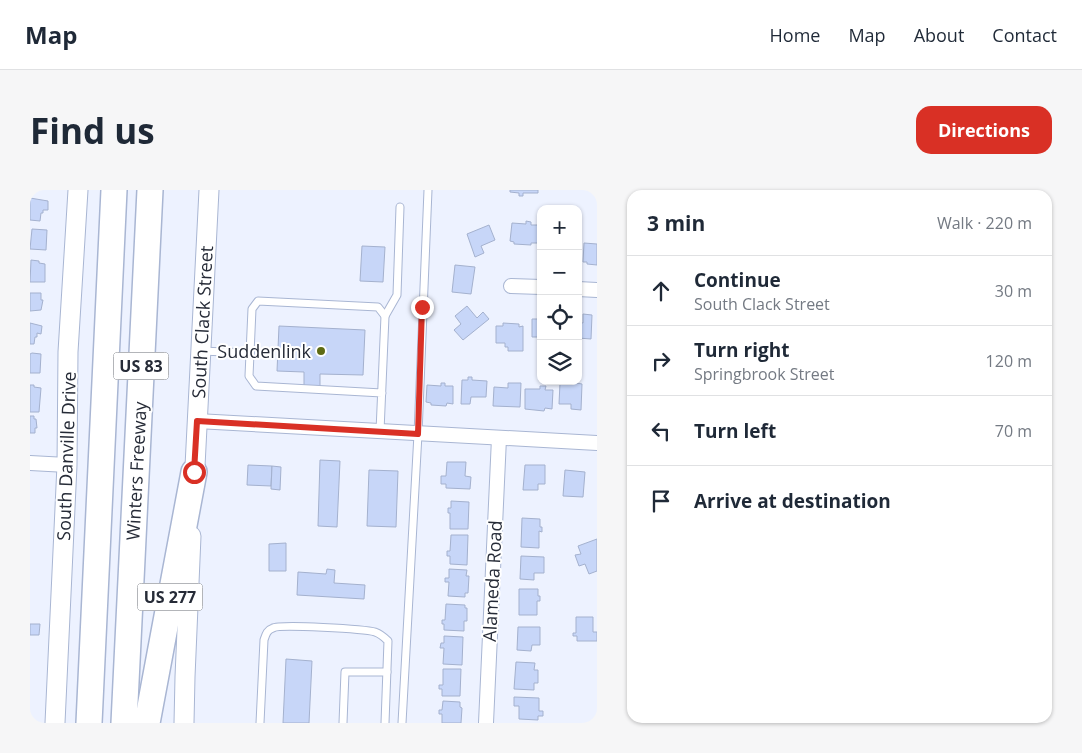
<!DOCTYPE html>
<meta charset="utf-8">
<style>
:root{--surface:#fff;--page:#f6f6f7;--text:#1f2937;--muted:#747a83;--line:#e0e1e3;--accent:#d93025}
body{margin:0;font-family:"Open Sans",sans-serif;background:var(--page);color:var(--text)}
.controls{position:absolute;right:15px;top:15px;display:grid;overflow:hidden;border-radius:10px;box-shadow:0 1px 4px #0004}
.controls button{width:45px;height:45px;display:grid;place-items:center;padding:0;border:0;border-bottom:1px solid var(--line);background:var(--surface);color:var(--text);font:25px sans-serif}
.stop{position:absolute;width:15px;height:15px;margin:-11px;border:4px solid #d93025;border-radius:50%;background:#fff}
.stop.end{background:#d93025;border-color:#fff;box-shadow:0 1px 5px #0008}
.list{margin:0;padding:0;list-style:none}
h2{display:flex;justify-content:space-between;align-items:center;height:65px;margin:0;padding:0 20px;font-size:21px}
h2 small{font-size:16px;font-weight:400;color:var(--muted)}
.list li{display:grid;grid-template-columns:32px 1fr auto;gap:15px;align-items:center;box-sizing:border-box;height:70px;padding:0 20px;border-top:1px solid var(--line)}
.list b{display:block;font-size:19px;white-space:nowrap}
.list p{margin:0;font-size:16px;white-space:nowrap;color:var(--muted)}
.list em{font-size:16px;font-style:normal;color:var(--muted)}
.icon{flex:none;width:28px;height:28px;fill:none;stroke:currentColor;stroke-width:2;stroke-linecap:round;stroke-linejoin:round}
.map{position:relative;flex:none;width:567px;height:533px;overflow:hidden;border-radius:15px}
header{display:flex;align-items:center;gap:30px;box-sizing:border-box;height:70px;padding:0 25px;background:var(--surface);border-bottom:1px solid var(--line)}
header strong{font-size:24px}
nav{display:flex;gap:28px;margin-inline-start:auto;font-size:18px}
.intro{display:flex;align-items:center;justify-content:space-between;box-sizing:border-box;height:120px;padding:0 30px}
h1{margin:0;font-size:35px}
.button{padding:12px 22px;border-radius:15px;background:var(--accent);color:#fff;font-size:18px;font-weight:700}
main{display:flex;gap:30px;padding:0 30px}
aside{flex:1;background:var(--surface);border-radius:15px;box-shadow:0 1px 4px #0004}
.map>svg:first-child{display:block}
</style>
<header>
<strong>Map</strong>
<nav><a>Home</a><a>Map</a><a>About</a><a>Contact</a></nav>
</header>
<div class="intro"><h1>Find us</h1><a class="button">Directions</a></div>
<main>
<div class="map">
<svg width="567" height="533" viewBox="0 0 567 533">
<rect width="100%" height="100%" fill="#edf2ff"/>
<g fill="#c7d6f8" stroke="#a4b1ce">
<path d="M480,0H508V3H493V6H489V3L480,2Z"/>
<path d="M0,8L18,11V20H13V23H11L10,31L0,30Z"/>
<path d="M496,31L501,32V35H509L508,53H501V55L484,54V52L480,51L482,33L496,34Z"/>
<path d="M459,35L465,50L451,56L454,63L445,67L437,44Z"/>
<path d="M2,39L17,40L16,60L0,59Z"/>
<path d="M554,53L567,54V75L557,74V72H553Z"/>
<path d="M332,56L355,57L353,92L330,91Z"/>
<path d="M1,70L9,71V73L15,74V92H0Z"/>
<path d="M425,75L445,77L441,104L422,102Z"/>
<path d="M0,103H11V110H13L11,120L0,121Z"/>
<path d="M437,116L447,128L453,122L459,129L433,150L424,140L431,134L425,126Z"/>
<path d="M553,124L562,125L561,149L548,148V132L553,133Z"/>
<path d="M502,129H511V150L508,151V147H502Z"/>
<path d="M0,133L12,136L11,144L7,143V147H5L4,154H0Z"/>
<path d="M473,133L489,134V137L493,136V161H478V157H475V153H466V136H473Z"/>
<path d="M249,136L335,140L333,185L290,184V198L274,197V182L247,181Z"/>
<path d="M2,163L11,164L10,183H0V164Z"/>
<path d="M438,187H442V190L457,191L456,207H441L440,214H431L432,190H438Z"/>
<path d="M534,191L552,194L551,220L541,219V214H529L530,193H534Z"/>
<path d="M411,193H415V196H423V214L417,213L416,216L401,215V213L396,212L397,195L411,196Z"/>
<path d="M478,193H491L490,217L463,216L464,197L478,198Z"/>
<path d="M0,195H4V197L11,198L9,222H0Z"/>
<path d="M510,196H516L515,200H523L522,219L515,218L514,221L495,219V199H510Z"/>
<path d="M0,226H4V229H6L7,238H5V243H0Z"/>
<path d="M290,270L310,271L307,337L288,336Z"/>
<path d="M417,272H436L435,286L441,287L440,299L416,298V294H411V286H416Z"/>
<path d="M218,275L242,276L241,296L217,295Z"/>
<path d="M495,275H515V294H508V300H493Z"/>
<path d="M242,276L251,277L250,300L241,299Z"/>
<path d="M339,280L368,281L366,337L337,336Z"/>
<path d="M535,280L555,282L553,307L533,306Z"/>
<path d="M421,311L439,312L438,339H420V323H418V318H421Z"/>
<path d="M492,328L510,329V337H512V342L509,341V358L491,357Z"/>
<path d="M421,345H438L437,375L420,374V366H417V361H420Z"/>
<path d="M567,349V381L559,384L555,374L549,376L545,365L551,364L548,356Z"/>
<path d="M256,353V381H239V354Z"/>
<path d="M491,366L514,367V383H504V390L490,389Z"/>
<path d="M297,379L305,380L304,393L335,395L334,409L267,405L268,382L296,384Z"/>
<path d="M419,379L437,380L436,386H439L438,403H435V407L418,406L419,392H415V388H419Z"/>
<path d="M489,399H508V406H510V411H507V425H489Z"/>
<path d="M416,414L435,415V418H437V431H434V441L414,440V434H412V430H415Z"/>
<path d="M546,427H563V442H567V451H547V446H543V443H546Z"/>
<path d="M0,434H10L9,445H0Z"/>
<path d="M488,437H510V455H502L501,461L487,460Z"/>
<path d="M414,446L433,447L432,475L413,474L414,458H410L411,453H414Z"/>
<path d="M256,469L282,471L279,533H253Z"/>
<path d="M486,472L505,473L504,480H508V493H504V500L484,499Z"/>
<path d="M413,479H431L430,506H412V499H409V495H413Z"/>
<path d="M484,507L509,508V521H513V526H508V530L489,529V516H484Z"/>
<path d="M413,511L430,512V517L432,518L431,533H412V524H409V520H412Z"/>
</g>
<g fill="none" stroke-linecap="round" stroke-linejoin="round">
<g stroke="#a9b6d3" stroke-width="9">
<g id="service">
<path d="M355,126L367,105L370,17"/>
<path d="M171,161L220,163"/>
<path d="M350,241L355,126L348,117L228,111L222,119L219,186L226,196L352,203"/>
<path d="M230,533L234,450C236,444 237,440 243,438C250,434 335,439 345,442C351,444 354,447 358,451L355,533"/>
<path d="M313,533L315,482H357"/>
<path d="M372,533L388,244L398,0"/>
</g>
</g>
<g stroke="#a9b6d3" stroke-width="16">
<g id="minor">
<path d="M481,96L511,97"/>
<path d="M548,99L567,100"/>
<path d="M167,231L567,253"/>
<path d="M0,273L37,275"/>
<path d="M456,533L469,248"/>
</g>
</g>
<g stroke="#a9b6d3" stroke-width="21">
<g id="secondary">
<path d="M164,296L179,0"/>
<path d="M25,533L37,275L38,162L48,0"/>
<path d="M154,533L155,487L161,346"/>
</g>
</g>
<g stroke="#a9b6d3" stroke-width="28">
<g id="motorway">
<path d="M59,533L84,0"/>
<path d="M94,533L120,0"/>
<path d="M117,533L164,282"/>
</g>
</g>
<use href="#service" stroke="#fff" stroke-width="7"/>
<use href="#minor" stroke="#fff" stroke-width="14"/>
<use href="#secondary" stroke="#fff" stroke-width="19"/>
<use href="#motorway" stroke="#fff" stroke-width="25"/>
</g>
<g fill="none" stroke-linecap="round" stroke-linejoin="round">
<path stroke="#d93025" stroke-width="6" d="M164,282L167,231L388,244L392,117"/>
</g>
<circle fill="#5e6b14" stroke="#fff" stroke-width="2" cx="291" cy="161" r="5"/>
<g text-anchor="middle" dominant-baseline="central" stroke-width="4" stroke-linejoin="round" paint-order="stroke">
<g fill="#fff" stroke="#676b73" stroke-width="1">
<rect x="83.5" y="162.5" width="55" height="27" rx="4"/>
<rect x="107.5" y="393.5" width="65" height="27" rx="4"/>
</g>
<g font-size="16" font-weight="bold" fill="#262b37">
<text x="111" y="176">US 83</text>
<text x="140" y="407">US 277</text>
</g>
<g font-size="18" fill="#262b37" stroke="#fff">
<text transform="translate(172 132) rotate(-87)">South Clack Street</text>
<text transform="translate(36 266) rotate(-88)">South Danville Drive</text>
<text transform="translate(106 281) rotate(-87)">Winters Freeway</text>
<text transform="translate(462 391) rotate(-87)">Alameda Road</text>
</g>
<g font-size="18" fill="#262b37" stroke="#fff" text-anchor="end">
<text x="281" y="161">Suddenlink</text>
</g>
</g>
</svg>
<div class="controls">
<button>+</button>
<button>−</button>
<button><svg class="icon" aria-label="locate" viewBox="0 0 24 24"><circle cx="12" cy="12" r="6"/><path d="M12 2v4M12 18v4M2 12h4M18 12h4"/></svg></button>
<button><svg class="icon" aria-label="layers" viewBox="0 0 24 24"><path d="M12 4l9 5-9 5-9-5zM3 14l9 5 9-5"/></svg></button>
</div>
<div class="stop" style="left:164px;top:282px"></div>
<div class="stop end" style="left:392px;top:117px"></div>
</div>
<aside>
<h2>3 min<small>Walk · 220 m</small></h2>
<ul class="list">
<li><svg class="icon" aria-label="ahead" viewBox="0 0 24 24"><path d="M12 20V5M6 11l6-6 6 6"/></svg><div><b>Continue</b><p>South Clack Street</p></div><em>30 m</em></li>
<li><svg class="icon" aria-label="right" viewBox="0 0 24 24"><path d="M7 20v-9h11M14 6l5 5-5 5"/></svg><div><b>Turn right</b><p>Springbrook Street</p></div><em>120 m</em></li>
<li><svg class="icon" aria-label="left" viewBox="0 0 24 24"><path d="M17 20v-9H6M10 6l-5 5 5 5"/></svg><div><b>Turn left</b></div><em>70 m</em></li>
<li><svg class="icon" aria-label="arrive" viewBox="0 0 24 24"><path d="M6 21V4h12l-3 4 3 4H6"/></svg><div><b>Arrive at destination</b></div></li>
</ul>
</aside>
</main>
